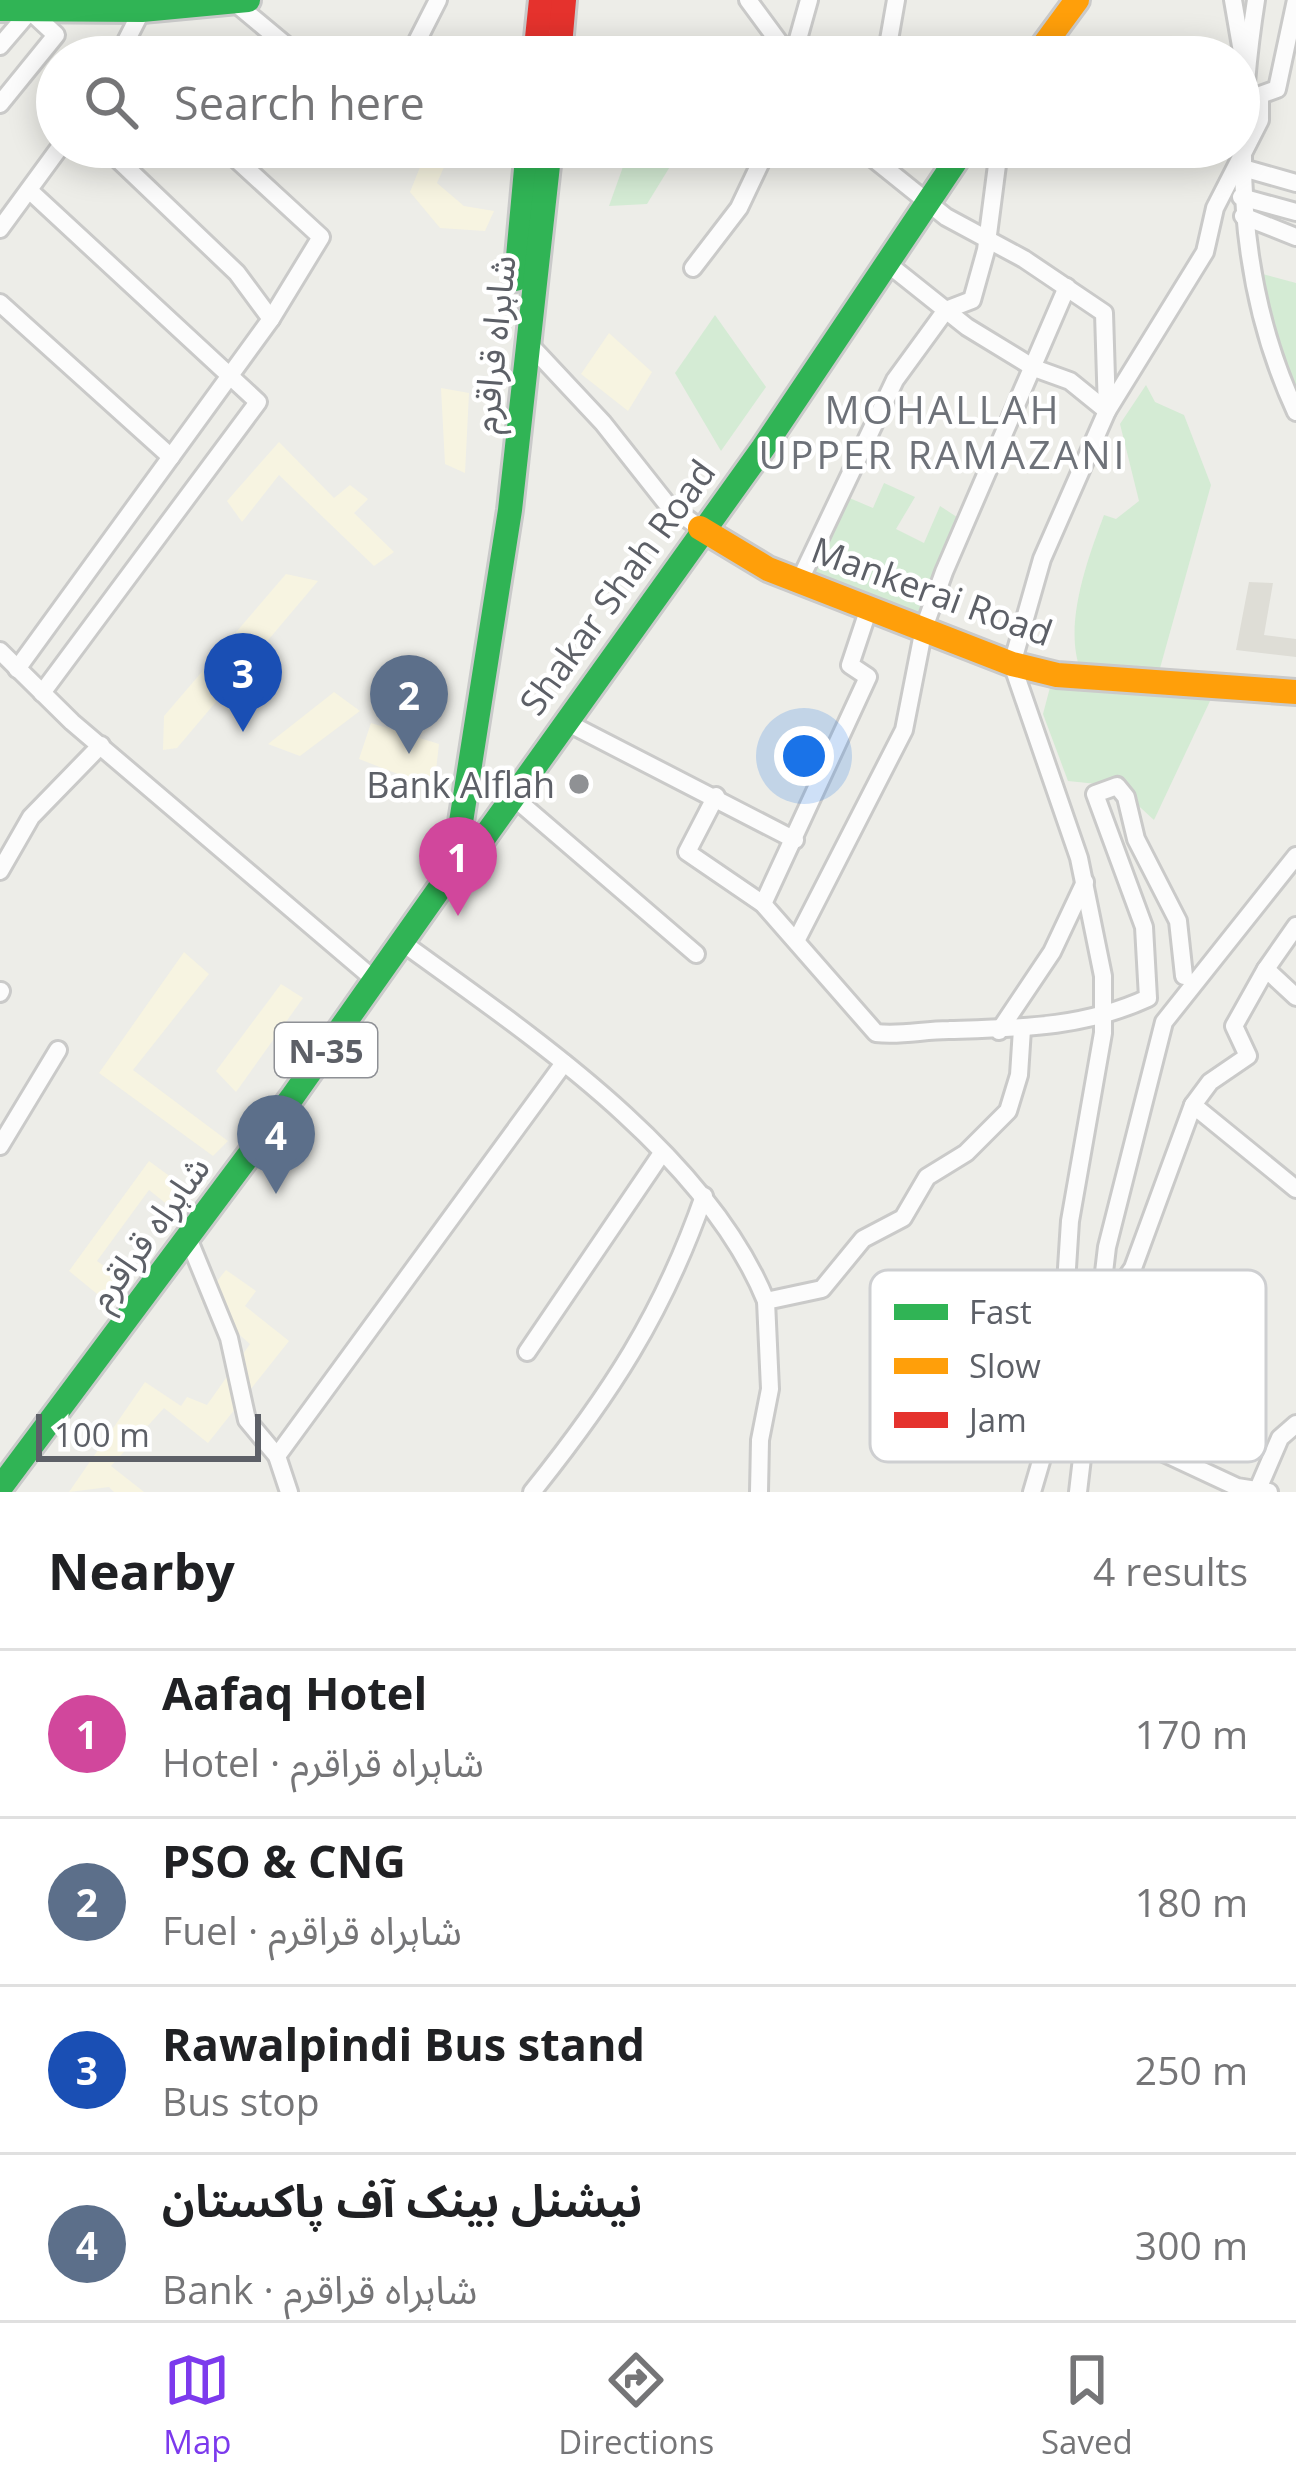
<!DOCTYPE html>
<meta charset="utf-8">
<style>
:root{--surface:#fff;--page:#f2f2f2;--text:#202124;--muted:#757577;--line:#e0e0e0;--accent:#7c3aed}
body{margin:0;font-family:"Open Sans","Noto Sans Arabic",sans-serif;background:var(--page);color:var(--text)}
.scale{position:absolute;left:36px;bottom:30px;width:225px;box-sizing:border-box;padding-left:12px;border:6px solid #5d6067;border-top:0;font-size:33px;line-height:42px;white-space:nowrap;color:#5d6067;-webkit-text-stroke:9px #fff;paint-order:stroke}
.you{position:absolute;left:804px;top:756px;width:42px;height:42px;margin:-30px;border:9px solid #fff;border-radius:50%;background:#1a73e8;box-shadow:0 0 0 18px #1a73e833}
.badge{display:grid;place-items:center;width:78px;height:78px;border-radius:50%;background:var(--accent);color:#fff;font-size:39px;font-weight:700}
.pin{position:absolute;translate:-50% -99px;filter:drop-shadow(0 3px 6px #0008)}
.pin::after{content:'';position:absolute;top:63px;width:42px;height:36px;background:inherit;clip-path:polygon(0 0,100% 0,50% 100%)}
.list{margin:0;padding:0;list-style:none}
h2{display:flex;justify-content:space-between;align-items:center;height:156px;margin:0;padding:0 48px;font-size:51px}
h2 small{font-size:39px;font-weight:400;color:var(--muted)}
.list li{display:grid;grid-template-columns:78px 1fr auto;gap:36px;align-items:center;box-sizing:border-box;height:168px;padding:0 48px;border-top:3px solid var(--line)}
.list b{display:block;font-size:45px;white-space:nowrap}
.list p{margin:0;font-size:39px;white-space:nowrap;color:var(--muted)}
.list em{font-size:39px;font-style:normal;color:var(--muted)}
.icon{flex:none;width:66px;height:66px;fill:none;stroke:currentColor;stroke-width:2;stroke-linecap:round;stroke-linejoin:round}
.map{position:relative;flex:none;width:1296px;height:1492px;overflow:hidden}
.search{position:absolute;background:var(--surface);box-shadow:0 6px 30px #0003;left:36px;right:36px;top:36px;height:132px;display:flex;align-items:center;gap:30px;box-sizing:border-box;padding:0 42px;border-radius:66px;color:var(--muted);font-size:45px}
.sheet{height:828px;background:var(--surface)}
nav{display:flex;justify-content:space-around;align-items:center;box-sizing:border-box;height:168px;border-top:3px solid var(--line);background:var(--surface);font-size:33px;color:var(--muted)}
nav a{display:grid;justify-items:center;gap:6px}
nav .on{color:var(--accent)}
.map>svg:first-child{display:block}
</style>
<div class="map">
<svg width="1296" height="1492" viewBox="0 0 1296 1492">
<rect width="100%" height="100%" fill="#edede8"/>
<g fill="#f7f4e1">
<path d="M426,152L445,165L437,183L464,206L494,211L485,231L440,228L410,192Z"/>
<path d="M609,333L652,372L628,411L581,374Z"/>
<path d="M441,388L469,393L465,473L445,464Z"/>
<path d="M279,442L334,498L350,485L368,499L354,513L394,552L374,566L279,475L242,522L227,501Z"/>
<path d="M286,574L318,581L177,748L163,750L164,716Z"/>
<path d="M334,692L360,711L300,756L268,744Z"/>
<path d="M371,723L439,744L434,788L359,759Z"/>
<path d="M184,952L209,974L133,1070L228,1141L213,1156L99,1073Z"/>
<path d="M281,984L303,998L236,1092L216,1071Z"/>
<path d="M149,1161L183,1186L174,1210L149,1190L97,1261L117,1275L102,1298L69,1271Z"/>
<path d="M226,1270L256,1291L245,1306L289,1341L208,1443L164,1408L111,1466L144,1492H114L109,1487L69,1492L145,1382L181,1406L187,1397L207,1405L250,1344L201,1301Z"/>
</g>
<path fill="#deddd6" d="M1249,582L1273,583L1264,635L1296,639V657L1236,650Z"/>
<g fill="#d4ebd4">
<path d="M630,147H682L647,204L609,206Z"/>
<path d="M1251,271L1296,283V400Z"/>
<path d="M715,315L766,387L721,451L675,373Z"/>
<path d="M1146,385L1155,402L1184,415L1211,485L1157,679L1198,683L1210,701L1154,820L1117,786L1068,781L1043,714L1053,676H1083C1061,630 1087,561 1104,515L1116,519L1139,501L1120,424Z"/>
<path d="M884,483L915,497L896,529L924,543L940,506L966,523L924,628L810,587L840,494L873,508Z"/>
</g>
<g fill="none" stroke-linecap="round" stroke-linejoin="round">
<g stroke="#cacac9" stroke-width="22">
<g id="street">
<path d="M748,0L790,57"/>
<path d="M1233,0L1242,52"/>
<path d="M1256,0C1234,140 1235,281 1296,412"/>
<path d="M233,1L300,57"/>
<path d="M0,46L30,11L56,35L0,104"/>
<path d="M118,57L142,10"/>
<path d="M409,57L438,0"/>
<path d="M793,57L809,0"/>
<path d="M886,57L896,0"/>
<path d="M105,147L237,273L271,319"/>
<path d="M859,147L946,217L1024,259L1104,313L1107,411L1042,559L1012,664L1079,858L1103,976V1033L1070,1221L1061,1362L1052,1424L1032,1492"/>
<path d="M1243,168L1296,183"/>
<path d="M30,191L258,402L42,693"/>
<path d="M1241,197L1296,212"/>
<path d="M1243,216L1296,237"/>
<path d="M0,229L60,147"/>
<path d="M888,264L967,327L1034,368L1070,381L1107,411L1205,252L1215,208L1260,120V95L1277,89L1296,0"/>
<path d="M693,268L739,208L768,147"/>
<path d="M0,303L171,457"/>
<path d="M530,345L603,423L667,504L700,528"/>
<path d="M799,582L895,380L946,310L972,300L986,250L997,165"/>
<path d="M0,651L72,722L376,981"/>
<path d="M17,669L271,319L321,237L223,147"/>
<path d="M566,722L795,840"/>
<path d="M511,795L696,954"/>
<path d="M716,796L687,852L763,904L876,1033C902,1036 923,1030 949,1030C1020,1028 1083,1028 1148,998L1144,927L1095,794L1117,786L1126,797L1136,839L1178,921L1184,976"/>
<path d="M0,871L31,817L101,745"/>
<path d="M763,904L868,677L850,665L869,608"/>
<path d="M797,939L904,730L924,628L944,572L1067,287"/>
<path d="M403,943C530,1035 706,1153 766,1301"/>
<path d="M1266,969L1296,926"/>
<path d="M0,993L1,991"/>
<path d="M999,1031L1052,952L1085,882"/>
<path d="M1193,1105L1210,1082L1248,1056L1234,1026L1266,969L1296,997"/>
<path d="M0,1146L58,1050"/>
<path d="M188,1238L229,1338L247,1420L277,1456L289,1492"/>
<path d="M1103,1311L1133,1268L1193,1105L1296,1189"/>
<path d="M527,1352L662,1153"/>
<path d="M1087,1417L1237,1487L1269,1492"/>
<path d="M277,1456L564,1063"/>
<path d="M1258,1489L1280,1438L1296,1424"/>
<path d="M532,1492C609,1396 663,1314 704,1196"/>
<path d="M759,1492L760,1440L770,1389L766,1301L822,1289L863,1239L903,1218L927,1177L966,1153L1008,1111L1019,1075L1022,1029"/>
<path d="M1078,1492L1107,1247L1164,1022L1296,856"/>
</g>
</g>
<g stroke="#cacaca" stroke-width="30">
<g id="fast">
<path d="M0,9L142,10L248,0"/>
<path d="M516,279L528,147"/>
<path d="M443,884L483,839L763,448L965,147"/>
<path d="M0,1488L293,1096L442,885L461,822L510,510L550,147"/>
</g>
</g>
<g stroke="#cacaca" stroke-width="30">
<g id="slow">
<path d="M1035,57L1077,0"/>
<path d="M700,528L768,569L1012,664L1057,675L1296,692"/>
</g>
</g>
<g stroke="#cacaca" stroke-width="30">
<g id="jam">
<path d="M535,57L541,0"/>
<path d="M559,57L564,0"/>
</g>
</g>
<use href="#street" stroke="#fcfcfc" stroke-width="16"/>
<use href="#fast" stroke="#30b455" stroke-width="24"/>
<use href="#slow" stroke="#ff9f0a" stroke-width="24"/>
<use href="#jam" stroke="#e5322d" stroke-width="24"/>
</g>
<circle fill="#8f9194" stroke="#fff" stroke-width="4.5" cx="579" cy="784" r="12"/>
<g text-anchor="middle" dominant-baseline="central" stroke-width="9" stroke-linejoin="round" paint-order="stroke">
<rect fill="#fff" stroke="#8e9095" stroke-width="3" x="275" y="1023" width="102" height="54" rx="9"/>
<g font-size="33" font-weight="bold" fill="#5d6067">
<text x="326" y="1050">N-35</text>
</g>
<g font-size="36" fill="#5d6067" stroke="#fff">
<text transform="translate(493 344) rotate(-84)">شاہراہ قراقرم</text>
<text transform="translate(617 587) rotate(-54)">Shakar Shah Road</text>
<text transform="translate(932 591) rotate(20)">Mankerai Road</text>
<text transform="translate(148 1232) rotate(-54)">شاہراہ قراقرم</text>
</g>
<g font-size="36" fill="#5d6067" stroke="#fff" text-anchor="end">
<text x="555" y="784">Bank Alflah</text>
</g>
<g font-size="39" letter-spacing="3" fill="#6e7279" stroke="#fff">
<text x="943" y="408">MOHALLAH<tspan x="943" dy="45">UPPER RAMAZANI</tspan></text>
</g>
</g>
<rect x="870" y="1270" width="396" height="192" rx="18" fill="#fff" stroke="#cecfd1" stroke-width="3"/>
<rect x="894" y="1304" width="54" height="16" fill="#30b455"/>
<rect x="894" y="1358" width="54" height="16" fill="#ff9f0a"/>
<rect x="894" y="1412" width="54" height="16" fill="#e5322d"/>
<g font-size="33" fill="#5d6067">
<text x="969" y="1324">Fast</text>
<text x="969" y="1378">Slow</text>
<text x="969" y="1432">Jam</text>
</g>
</svg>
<div class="scale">100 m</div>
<div class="you"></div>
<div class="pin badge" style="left:458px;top:916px;background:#d1479c">1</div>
<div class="pin badge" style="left:409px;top:754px;background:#5c6f8a">2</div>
<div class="pin badge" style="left:243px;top:732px;background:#1a4fb4">3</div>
<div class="pin badge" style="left:276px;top:1194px;background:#5c6f8a">4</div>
<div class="search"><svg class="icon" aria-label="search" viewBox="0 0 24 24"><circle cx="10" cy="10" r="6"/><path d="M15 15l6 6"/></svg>Search here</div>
</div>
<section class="sheet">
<h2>Nearby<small>4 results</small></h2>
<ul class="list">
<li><span class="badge" style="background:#d1479c">1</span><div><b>Aafaq Hotel</b><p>Hotel · شاہراہ قراقرم</p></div><em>170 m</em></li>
<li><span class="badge" style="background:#5c6f8a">2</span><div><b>PSO &amp; CNG</b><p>Fuel · شاہراہ قراقرم</p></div><em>180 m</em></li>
<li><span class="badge" style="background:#1a4fb4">3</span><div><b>Rawalpindi Bus stand</b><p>Bus stop</p></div><em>250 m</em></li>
<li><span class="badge" style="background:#5c6f8a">4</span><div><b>نیشنل بینک آف پاکستان</b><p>Bank · شاہراہ قراقرم</p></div><em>300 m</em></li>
</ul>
</section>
<nav>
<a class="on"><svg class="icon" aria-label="map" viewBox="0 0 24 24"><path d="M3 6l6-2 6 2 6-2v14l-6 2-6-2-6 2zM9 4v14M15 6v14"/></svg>Map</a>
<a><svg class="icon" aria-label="directions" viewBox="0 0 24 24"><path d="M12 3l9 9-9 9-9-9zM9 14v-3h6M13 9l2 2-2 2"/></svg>Directions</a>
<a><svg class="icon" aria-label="saved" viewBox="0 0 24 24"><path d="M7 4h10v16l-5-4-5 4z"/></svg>Saved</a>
</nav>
